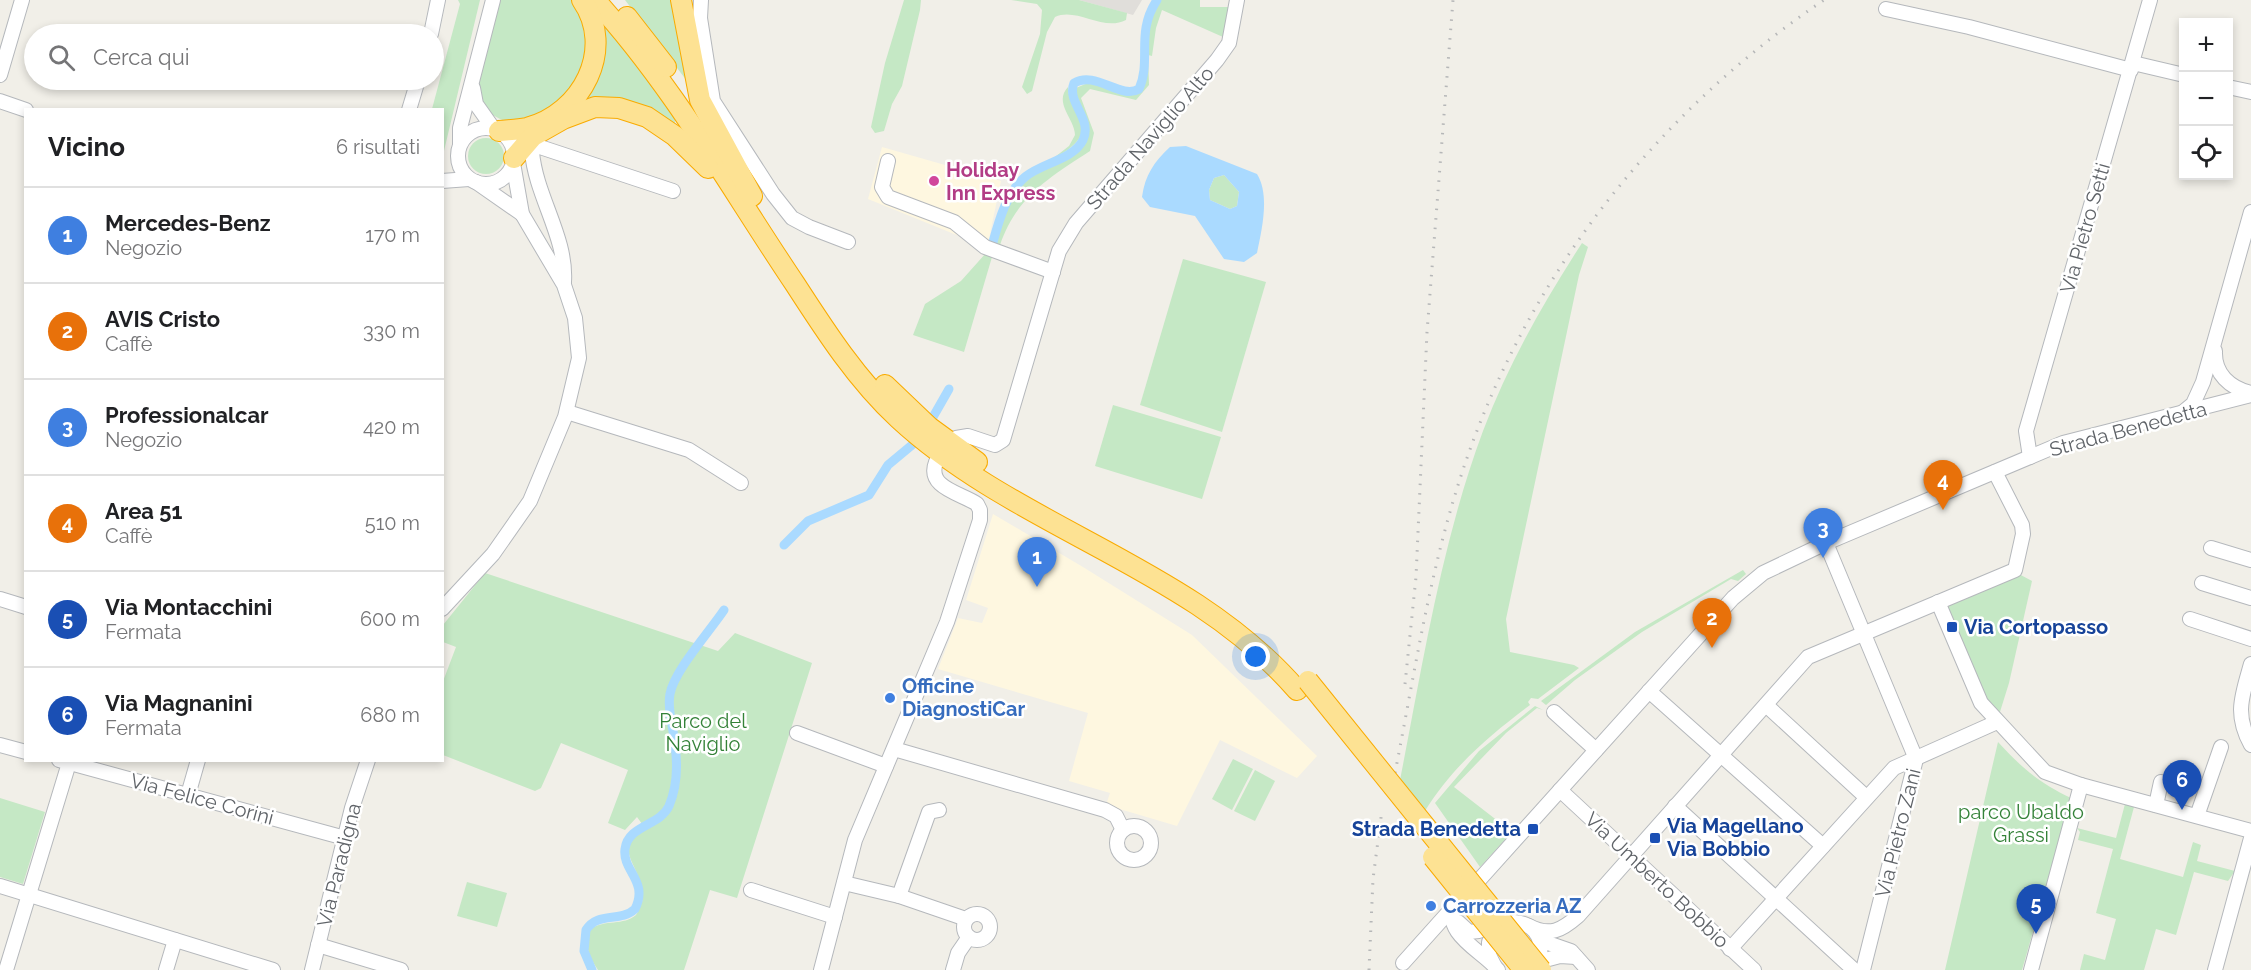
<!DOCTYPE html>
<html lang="it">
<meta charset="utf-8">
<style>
:root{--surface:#fff;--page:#f2f2f2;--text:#202124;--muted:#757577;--line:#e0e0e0;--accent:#ea4335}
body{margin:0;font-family:Raleway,sans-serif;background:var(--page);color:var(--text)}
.controls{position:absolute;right:18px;top:18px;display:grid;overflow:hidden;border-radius:0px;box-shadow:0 3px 9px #0003}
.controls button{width:54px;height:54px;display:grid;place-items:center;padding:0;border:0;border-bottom:2px solid var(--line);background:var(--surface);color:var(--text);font:30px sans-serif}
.you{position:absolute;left:1256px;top:657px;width:21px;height:21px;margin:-15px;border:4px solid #fff;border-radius:50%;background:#1a73e8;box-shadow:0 0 0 9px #1a73e833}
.badge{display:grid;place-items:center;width:39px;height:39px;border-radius:50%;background:var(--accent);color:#fff;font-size:20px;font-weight:700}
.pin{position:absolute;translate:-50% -50px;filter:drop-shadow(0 2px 3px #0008)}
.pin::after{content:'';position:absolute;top:32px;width:21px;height:18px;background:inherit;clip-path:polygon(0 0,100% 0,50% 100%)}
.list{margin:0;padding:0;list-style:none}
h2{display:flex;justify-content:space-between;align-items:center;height:78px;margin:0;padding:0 24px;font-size:26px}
h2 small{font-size:20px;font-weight:400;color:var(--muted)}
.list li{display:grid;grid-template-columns:39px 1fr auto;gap:18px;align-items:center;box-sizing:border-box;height:96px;padding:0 24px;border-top:2px solid var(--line)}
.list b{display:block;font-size:22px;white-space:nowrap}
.list p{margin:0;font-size:20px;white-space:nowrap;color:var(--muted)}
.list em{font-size:20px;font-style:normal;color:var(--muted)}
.icon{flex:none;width:33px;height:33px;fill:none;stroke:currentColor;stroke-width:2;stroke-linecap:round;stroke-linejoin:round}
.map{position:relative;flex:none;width:2251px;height:970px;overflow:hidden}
.search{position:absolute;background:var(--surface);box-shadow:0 3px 9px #0003;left:24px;top:24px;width:420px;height:66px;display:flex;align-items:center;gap:15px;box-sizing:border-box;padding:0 21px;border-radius:33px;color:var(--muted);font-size:22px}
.panel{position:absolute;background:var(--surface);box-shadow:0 3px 9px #0003;left:24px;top:108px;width:420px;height:654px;border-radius:0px}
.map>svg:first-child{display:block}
</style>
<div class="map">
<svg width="2251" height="970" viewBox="0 0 2251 970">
<rect width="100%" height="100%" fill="#f1efe8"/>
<g fill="#fef7e0">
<path d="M882,147L1001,181L986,253L959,236L868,199Z"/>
<path d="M993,514L1083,567L1192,635L1317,756L1297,778L1220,740L1177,826L1106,805L1110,793L1069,781L1088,713L938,669L958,618L982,623L988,608L966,600Z"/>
</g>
<path fill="#e0deda" d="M1079,0H1142L1133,15Z"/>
<g fill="#c5e8c5">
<path d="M458,0H480L443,155L442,110L432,109L460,4Z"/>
<path d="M500,0H577L582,8L589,63L555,109L509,123C498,118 485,113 481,101C473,78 494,24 500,0Z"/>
<path d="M625,0H677L687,81Z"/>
<path d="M904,0H921L920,10L902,86L892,104L884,131L875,133L871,127L885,63Z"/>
<path d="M1011,0H1079L1127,13L1126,20C1103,32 1077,7 1055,17L1047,32L1032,91L1027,94L1022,87L1040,34L1042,10L1037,4Z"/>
<path d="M1161,0H1200V7H1232L1223,37L1162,10L1156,28L1152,56L1148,55L1149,85L1136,100L1090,89L1081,98L1094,133L1090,151C1049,178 1017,196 1000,245L996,243C1002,224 1007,200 1021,184C1038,165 1080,163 1087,136C1092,118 1075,104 1076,88L1090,82L1130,95L1143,88L1148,24Z"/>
<path d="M603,22L641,70L675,119V125L579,102L599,26Z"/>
<path d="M1068,87C1068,97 1072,100 1077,108C1094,134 1072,149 1051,160L1069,146L1075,135C1075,119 1053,103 1068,87Z"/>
<circle cx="486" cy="156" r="18"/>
<path d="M1224,175L1239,192L1237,206L1230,209L1210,200L1209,190L1214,178Z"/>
<path d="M1582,243L1588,247L1579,275L1506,619L1510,652L1574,665L1579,668L1538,699L1531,698L1528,702L1530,705C1490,735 1452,767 1425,811L1400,780C1423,663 1441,544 1483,431C1508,365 1543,303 1582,243Z"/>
<path d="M986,253L992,257L964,352L913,335L925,304L961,281Z"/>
<path d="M1183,259L1266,282L1222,432L1140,405Z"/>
<path d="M1113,405L1221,437L1202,499L1095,466Z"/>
<path d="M1743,570L1746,574L1738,581L1731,579L1642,632L1575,680L1546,705L1541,701L1635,632Z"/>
<path d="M485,573L718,651L735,633L812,663L737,898L710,890L684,970H598C589,956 583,945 591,929C604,919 624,926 636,915C639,911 640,906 642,902C649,871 606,849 645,828L637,817L625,830L608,823L628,770L561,743L541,788L535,791L443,755L442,684L456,647L443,642V625Z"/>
<path d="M2017,573L2032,581L2009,683L1999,715L1984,702L1943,604Z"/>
<path d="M1535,706L1543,710L1537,708L1506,733L1454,787L1512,832L1480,867L1435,803L1479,751Z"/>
<path d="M1998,742C2022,768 2039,783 2071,798L2022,970H1945Z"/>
<path d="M1233,759L1253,769L1232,810L1212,799Z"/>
<path d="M1255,770L1275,781L1255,821L1234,811Z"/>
<path d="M0,798L45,812L23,884L0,877Z"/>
<path d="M2125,804L2134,807L2120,859L2183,877L2193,842L2201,845L2197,861L2235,871L2228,881L2194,872L2176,935L2156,929L2144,970H2080L2084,954L2105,960L2116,919L2096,913L2113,849L2078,840L2080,832L2077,828L2116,838Z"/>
<path d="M467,882L507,893L497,927L457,916Z"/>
</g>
<path fill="#aadaff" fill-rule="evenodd" d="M1186,146L1257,174C1270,195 1262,229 1257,253L1244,262L1224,259L1195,216L1150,207L1142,197C1145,175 1154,162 1170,147ZM1224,175L1239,192L1237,206L1230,209L1210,200L1209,190L1214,178Z"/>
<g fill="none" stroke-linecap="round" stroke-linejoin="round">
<g stroke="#aadaff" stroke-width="9">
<path d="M993,242C999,220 1007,192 1025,177C1041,163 1073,160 1083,140C1093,118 1066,103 1074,83C1096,70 1120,100 1139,89C1152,60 1135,33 1157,0"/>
<path d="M933,417L949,389"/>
<path d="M784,545L808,521L869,495L888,465L912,445"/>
<path d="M592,970L584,951L586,930C598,911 620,923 635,909C649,881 622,871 625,849C628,825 660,826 669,806C680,780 677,753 672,725C670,715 668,704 670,694C674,671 710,631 724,610"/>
</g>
<g stroke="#b5b8bc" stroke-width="16">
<g id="minor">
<path d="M701,0L700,18L713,101L773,194L792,218L809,227L848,242"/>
<path d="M1886,9L1969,27L2131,70"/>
<path d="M431,34L438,0"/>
<path d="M2133,63L2184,75"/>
<path d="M0,75L22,0"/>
<path d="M2228,87L2251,92"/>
<path d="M473,88L476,104L493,128"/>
<path d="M0,101L26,110"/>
<path d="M409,110L418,80"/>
<circle cx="486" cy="156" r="28"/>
<path d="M460,144V128L493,0"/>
<path d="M888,161L882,187L888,197L954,222L985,247L1053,272"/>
<path d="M442,181L469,179"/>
<path d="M476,182L522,214"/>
<path d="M564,282C567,237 536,197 532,152L537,146L673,191"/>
<path d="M2215,351C2214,374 2230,388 2251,393"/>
<path d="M567,412L689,450L741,483"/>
<path d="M2182,413L2193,404L2203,382L2251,212"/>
<path d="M956,438L968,436L995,445L1003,440L1059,251L1076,223L1217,60L1229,43L1237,0"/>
<path d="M2030,457L2026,431L2150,0"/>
<path d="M1826,543L1916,759L1863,970"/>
<path d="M2211,548L2251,560"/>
<path d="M2202,583L2251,598"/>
<path d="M0,599L26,607"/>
<path d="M1938,602L1981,703L2045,772L2081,785L2251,831"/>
<path d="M442,609L493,554L530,501L565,417L579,358L575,318L564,285L522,214L513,163"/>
<path d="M2190,619L2251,639"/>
<path d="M2251,664C2242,696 2234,714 2251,745"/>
<path d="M1649,691L1823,846"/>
<path d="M1766,705L1866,797"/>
<path d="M1554,712L1596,750"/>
<path d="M797,733L886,766"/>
<path d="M0,745L26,752"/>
<path d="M894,749L1105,810L1116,816L1123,830"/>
<path d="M59,760L345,838"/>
<path d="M1560,790L1754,970"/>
<path d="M188,795L198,760"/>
<path d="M2156,805L2161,782"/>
<path d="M1675,806L1854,970"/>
<path d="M2197,816L2221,747"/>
<circle cx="1134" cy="843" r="17"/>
<path d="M1480,879L1733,598L1763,573L1826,543L2063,443L2251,395"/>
<path d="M844,883L899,896L966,919"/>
<path d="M0,886L273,970"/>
<path d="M751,890L835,917"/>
<path d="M899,896L929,812L939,810"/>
<path d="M1455,904C1441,934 1483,951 1498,970"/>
<circle cx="977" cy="927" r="13"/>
<path d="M1458,922L1469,932L1479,931"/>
<path d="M1514,922C1532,923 1543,936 1540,954"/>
<path d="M1529,926C1550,937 1562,930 1578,916L1808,657L2015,570L2023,534L2022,525L1995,472"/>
<path d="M1537,934L1545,942L1571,951L1588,970"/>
<path d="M1489,942V955L1494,965"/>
<path d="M318,945L401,970"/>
<path d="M1730,949L1894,768L1997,722"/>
<path d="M1545,960L1560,956L1576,957"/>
<path d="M1403,963L1455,905"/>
<path d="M6,970L69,763"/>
<path d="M166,970L175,940"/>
<path d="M312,970L352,808L368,760"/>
<path d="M821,970L855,840L947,622L980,520V510L977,504C961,493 926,488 936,462"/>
<path d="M953,970L958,953L969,937"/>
<path d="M2031,970L2081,785"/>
<path d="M2215,970L2251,838"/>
</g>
</g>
<g stroke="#f9ab00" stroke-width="22">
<g id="highway">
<path d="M595,0C673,85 731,189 795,284C826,332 857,380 899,419C1018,529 1190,566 1297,690"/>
<path d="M681,0L700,100L752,196"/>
<path d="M627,17L666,67"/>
<path d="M499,131C509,130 518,130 527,128C582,114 616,49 582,0"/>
<path d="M514,158L533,136L563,119L595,107L619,108L647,117L675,136L708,168"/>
<path d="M885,385L929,427L977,462"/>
</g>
</g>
<use href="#minor" stroke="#fff" stroke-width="14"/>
<use href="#highway" stroke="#fde293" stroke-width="20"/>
<g stroke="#b6b7b8" stroke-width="3" stroke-dasharray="1.5 8" stroke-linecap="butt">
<path d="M1405,684L1416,577L1427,332L1453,0"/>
<path d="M1395,773C1414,676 1429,576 1459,482C1522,283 1652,116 1824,0"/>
<path d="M1369,970L1373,879L1382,810"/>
</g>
<g stroke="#f9ab00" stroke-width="22" stroke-linecap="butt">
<g id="highway-bridge">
<path d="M1308,681L1541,970"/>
<path d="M1433,857L1524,970"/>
</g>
</g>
<use href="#highway-bridge" stroke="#fde293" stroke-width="20"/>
</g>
<circle fill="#d1479c" stroke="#fff" stroke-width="2" cx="934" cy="181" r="6"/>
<g fill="#1a4fb4" stroke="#fff" stroke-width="2">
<rect x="1946" y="621" width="12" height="12" rx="3"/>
<rect x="1527" y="823" width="12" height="12" rx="3"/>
<rect x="1649" y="832" width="12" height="12" rx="3"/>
</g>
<g fill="#3f7fe0" stroke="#fff" stroke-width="2">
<circle cx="890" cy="698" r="6"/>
<circle cx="1431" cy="906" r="6"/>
</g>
<g text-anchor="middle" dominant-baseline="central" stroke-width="5" stroke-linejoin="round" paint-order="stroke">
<g font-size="20" fill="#5f6368" stroke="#fff">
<text transform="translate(1150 138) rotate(-49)">Strada Naviglio Alto</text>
<text transform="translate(2085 228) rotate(-74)">Via Pietro Setti</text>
<text transform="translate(2128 429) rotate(-15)">Strada Benedetta</text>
<text transform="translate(202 799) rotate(15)">Via Felice Corini</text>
<text transform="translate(1898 833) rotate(-76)">Via Pietro Zani</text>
<text transform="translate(339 865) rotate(-76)">Via Paradigna</text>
<text transform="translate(1657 880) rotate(43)">Via Umberto Bobbio</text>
</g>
<g font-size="20" font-weight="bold" fill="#b23c85" stroke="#fff" text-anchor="start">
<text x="946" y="170">Holiday<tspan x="946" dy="23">Inn Express</tspan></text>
</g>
<g font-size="20" font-weight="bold" fill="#164399" stroke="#fff" text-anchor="start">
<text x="1964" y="627">Via Cortopasso</text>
<text x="1667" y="826">Via Magellano<tspan x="1667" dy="23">Via Bobbio</tspan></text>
<text x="1521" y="829" text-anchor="end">Strada Benedetta</text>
</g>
<g font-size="20" font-weight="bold" fill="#366cbe" stroke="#fff" text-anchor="start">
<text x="902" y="686">Officine<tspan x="902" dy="23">DiagnostiCar</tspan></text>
<text x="1443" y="906">Carrozzeria AZ</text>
</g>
<g font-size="20" fill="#348238" stroke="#fff">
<text x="703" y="721">Parco del<tspan x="703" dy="23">Naviglio</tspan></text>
<text x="2021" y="812">parco Ubaldo<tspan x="2021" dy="23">Grassi</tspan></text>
</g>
</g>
</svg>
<div class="controls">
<button>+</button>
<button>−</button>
<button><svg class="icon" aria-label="locate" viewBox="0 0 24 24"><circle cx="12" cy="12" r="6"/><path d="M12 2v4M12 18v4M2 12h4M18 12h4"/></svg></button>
</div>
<div class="you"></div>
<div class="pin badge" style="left:1037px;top:587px;background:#3f7fe0">1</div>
<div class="pin badge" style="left:1712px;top:648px;background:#e8710a">2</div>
<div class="pin badge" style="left:1823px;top:558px;background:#3f7fe0">3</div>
<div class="pin badge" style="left:1943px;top:510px;background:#e8710a">4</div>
<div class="pin badge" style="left:2036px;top:934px;background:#1a4fb4">5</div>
<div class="pin badge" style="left:2182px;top:810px;background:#1a4fb4">6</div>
<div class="search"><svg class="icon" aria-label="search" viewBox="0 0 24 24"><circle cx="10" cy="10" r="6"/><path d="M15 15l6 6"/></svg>Cerca qui</div>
<section class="panel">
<h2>Vicino<small>6 risultati</small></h2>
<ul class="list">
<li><span class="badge" style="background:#3f7fe0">1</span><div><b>Mercedes-Benz</b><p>Negozio</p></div><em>170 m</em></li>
<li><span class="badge" style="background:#e8710a">2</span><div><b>AVIS Cristo</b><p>Caffè</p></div><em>330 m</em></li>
<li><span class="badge" style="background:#3f7fe0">3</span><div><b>Professionalcar</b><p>Negozio</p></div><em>420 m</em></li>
<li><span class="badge" style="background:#e8710a">4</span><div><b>Area 51</b><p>Caffè</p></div><em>510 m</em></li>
<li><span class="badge" style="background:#1a4fb4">5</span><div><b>Via Montacchini</b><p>Fermata</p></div><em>600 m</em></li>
<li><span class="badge" style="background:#1a4fb4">6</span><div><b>Via Magnanini</b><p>Fermata</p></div><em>680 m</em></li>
</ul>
</section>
</div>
